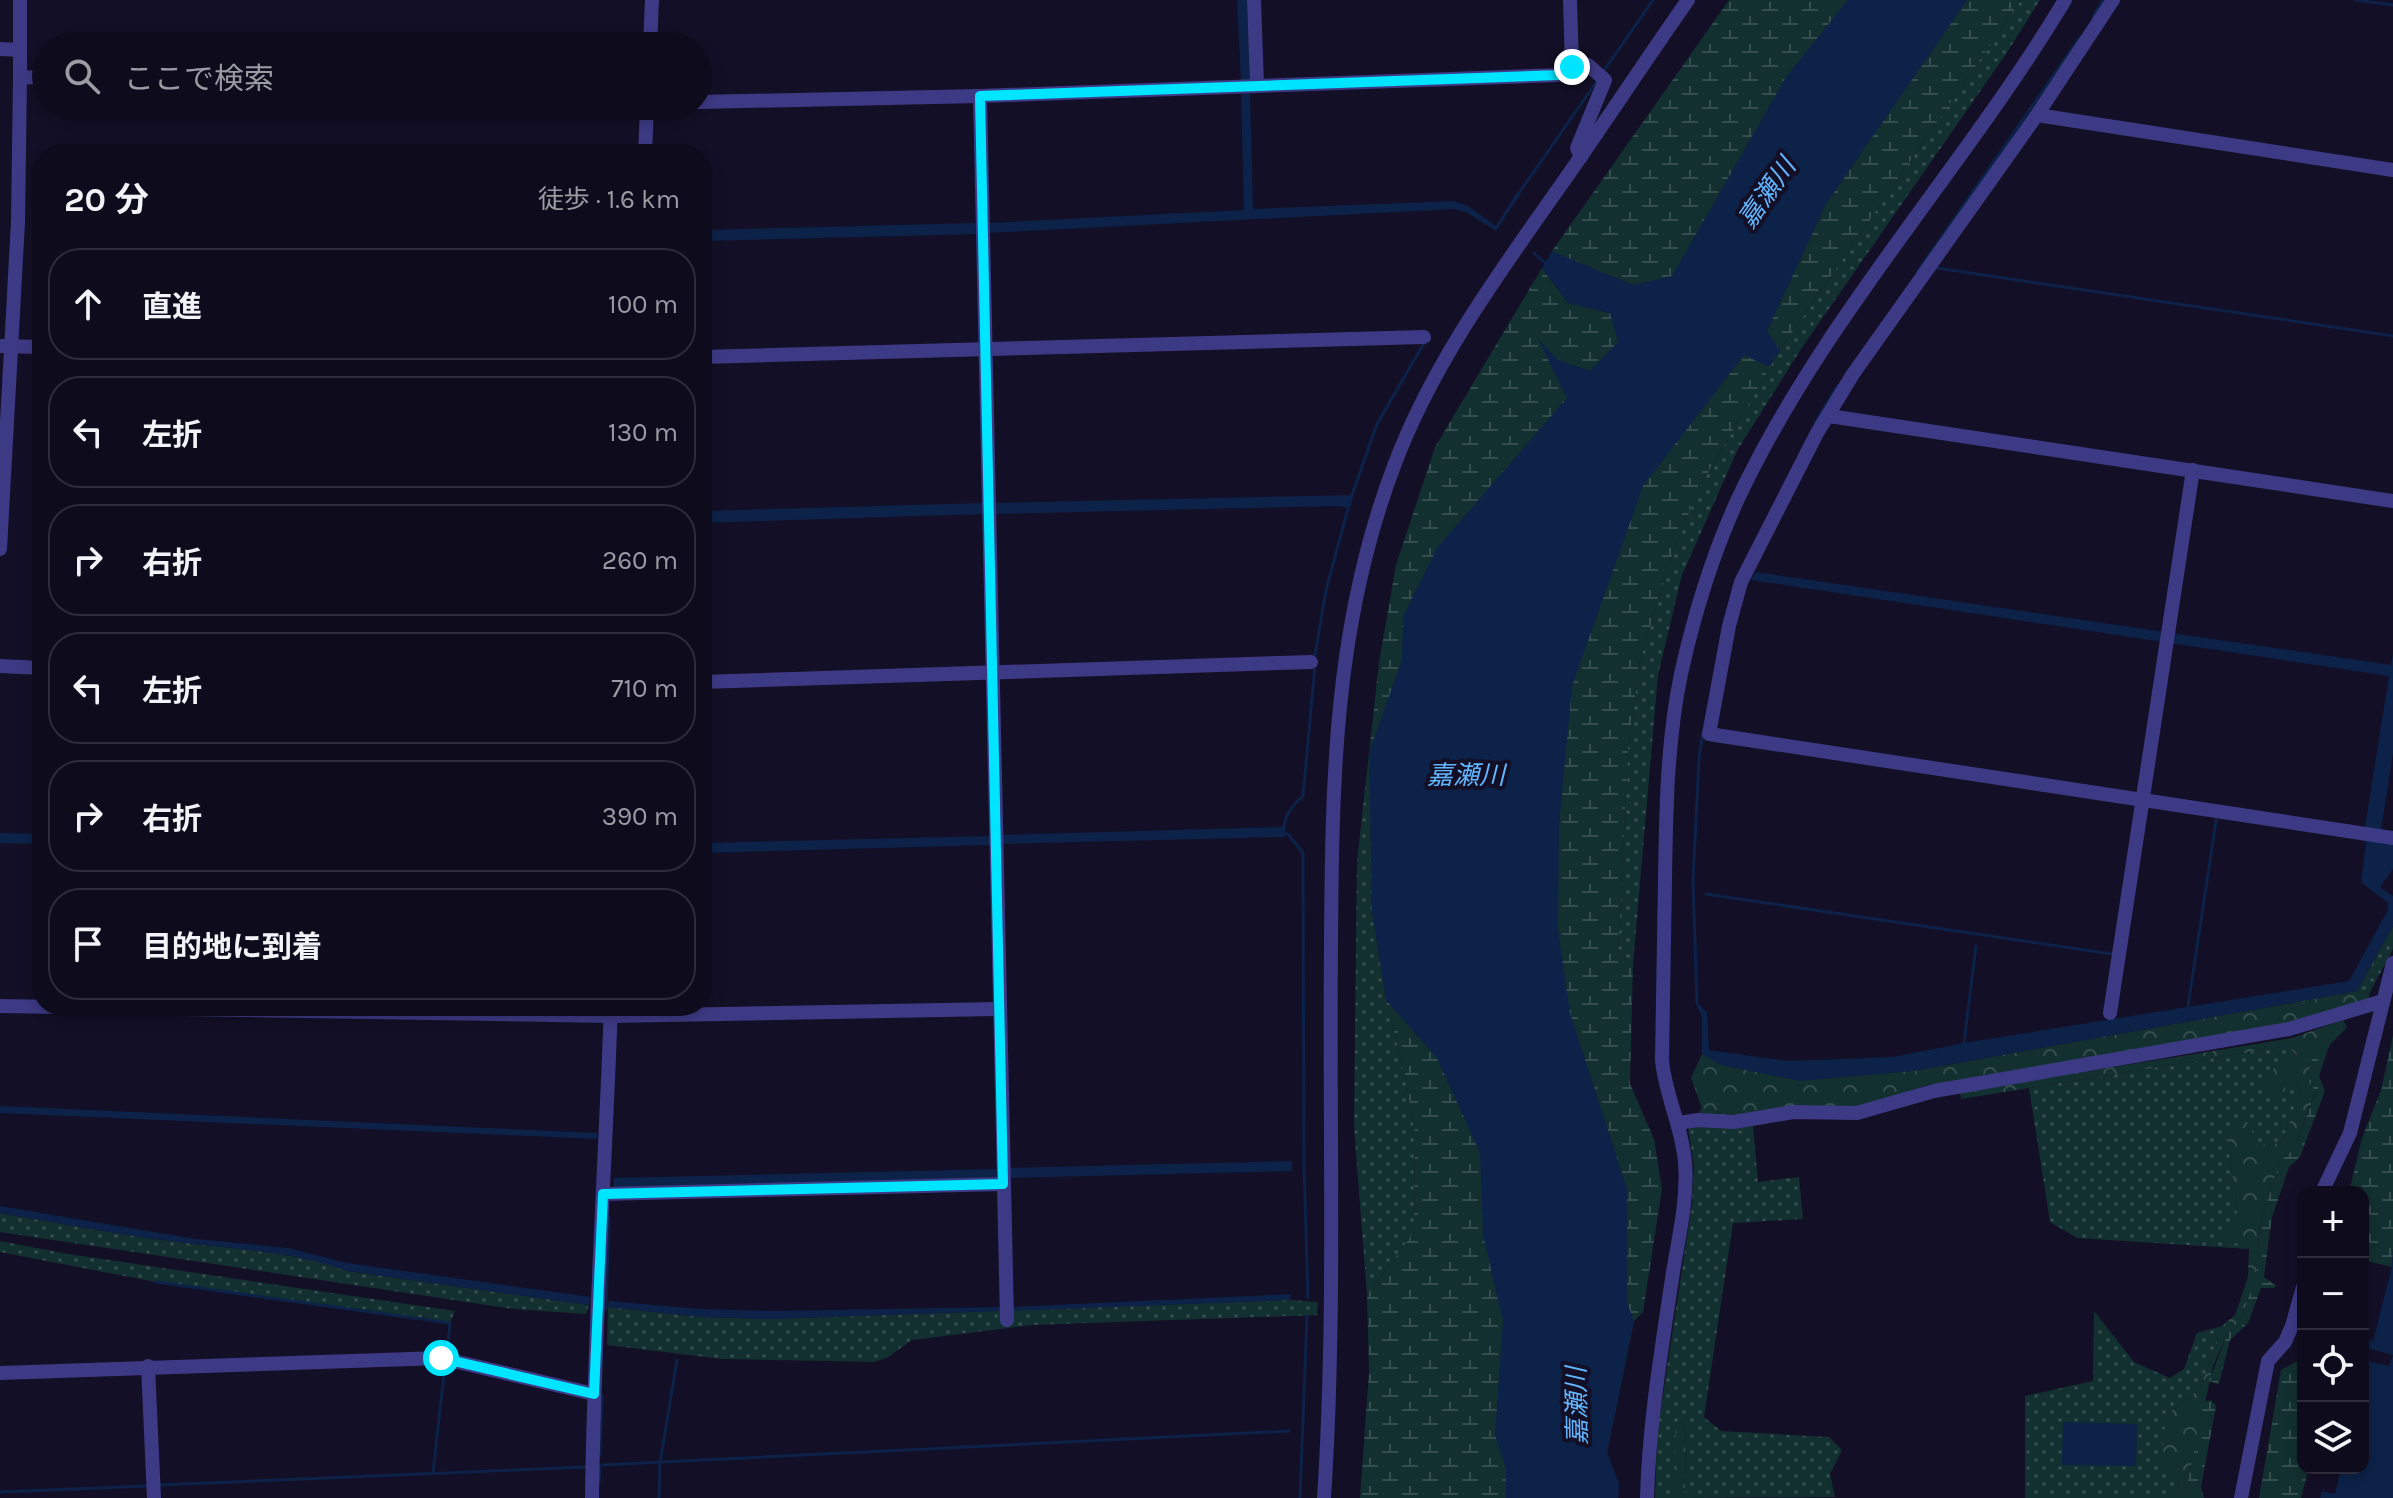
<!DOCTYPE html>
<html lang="ja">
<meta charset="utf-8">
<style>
:root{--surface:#0e0b1c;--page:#171425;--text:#f1f3f6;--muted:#9b9ba3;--line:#2e2b3b}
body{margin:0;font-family:Karla,"Noto Sans JP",sans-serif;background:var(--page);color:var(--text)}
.controls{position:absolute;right:24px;bottom:24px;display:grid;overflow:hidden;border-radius:16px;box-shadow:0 4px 12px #0003}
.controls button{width:72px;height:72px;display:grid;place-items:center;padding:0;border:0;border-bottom:2px solid var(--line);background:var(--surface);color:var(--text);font:40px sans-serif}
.stop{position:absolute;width:24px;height:24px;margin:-18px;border:6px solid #00e5ff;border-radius:50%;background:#fff}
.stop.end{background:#00e5ff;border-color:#fff;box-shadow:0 2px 8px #0008}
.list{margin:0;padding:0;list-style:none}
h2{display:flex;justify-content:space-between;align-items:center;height:104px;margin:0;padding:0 32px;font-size:34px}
h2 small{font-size:26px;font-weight:400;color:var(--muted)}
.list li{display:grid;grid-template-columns:52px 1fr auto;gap:24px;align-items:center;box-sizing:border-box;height:112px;margin:0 16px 16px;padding:0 16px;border:2px solid var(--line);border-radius:32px}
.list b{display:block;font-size:30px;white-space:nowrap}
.list em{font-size:26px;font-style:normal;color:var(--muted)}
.icon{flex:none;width:44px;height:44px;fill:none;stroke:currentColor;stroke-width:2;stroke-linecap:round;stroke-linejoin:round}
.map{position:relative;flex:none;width:2393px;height:1498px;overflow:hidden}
.search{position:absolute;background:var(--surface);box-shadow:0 4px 12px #0003;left:32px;top:32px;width:680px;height:88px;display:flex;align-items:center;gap:20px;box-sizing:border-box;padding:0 28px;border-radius:44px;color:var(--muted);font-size:30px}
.panel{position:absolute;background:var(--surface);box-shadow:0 4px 12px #0003;left:32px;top:144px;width:680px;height:872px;border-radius:32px}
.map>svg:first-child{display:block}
</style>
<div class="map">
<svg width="2393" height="1498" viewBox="0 0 2393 1498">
<defs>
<pattern id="grass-dots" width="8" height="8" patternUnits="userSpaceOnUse" patternTransform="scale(2)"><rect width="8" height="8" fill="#12302f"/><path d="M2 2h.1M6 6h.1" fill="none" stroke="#344d4e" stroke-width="1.8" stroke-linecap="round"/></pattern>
<pattern id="forest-crowns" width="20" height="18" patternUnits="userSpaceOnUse" patternTransform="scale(2)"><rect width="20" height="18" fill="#12302f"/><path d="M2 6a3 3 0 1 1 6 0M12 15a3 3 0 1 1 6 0" fill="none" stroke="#344d4e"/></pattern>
<pattern id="wetland-marsh" width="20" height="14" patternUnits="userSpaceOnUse" patternTransform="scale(2)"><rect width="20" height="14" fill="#12302f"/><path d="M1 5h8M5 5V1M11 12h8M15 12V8" fill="none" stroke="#344d4e"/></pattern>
</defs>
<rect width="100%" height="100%" fill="#130f26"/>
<g fill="url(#grass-dots)">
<path d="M2021,0H2040L2006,54L1803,346L1738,449L1682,575L1658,675L1633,964L1618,954L1628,748L1640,660L1674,549L1700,486L1780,350Z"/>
<path d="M1369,753L1372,911L1386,1000L1405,1075L1415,1134L1414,1232L1367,1295L1354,1127L1357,861Z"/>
<path d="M2393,926V949L2369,994L2357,991Z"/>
<path d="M2288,1046L2297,1057L2287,1082H2296L2301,1093L2281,1143L2260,1145L2227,1134L2238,1220L2232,1228L2249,1249L2077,1238L2050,1222L2029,1088Z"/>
<path d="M1702,1108L1734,1115L1787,1108L1798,1118L1753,1126L1758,1182L1799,1177L1803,1219L1733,1223L1704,1417L1721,1431L1829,1437L1842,1450L1830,1474L1835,1497L1685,1498L1686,1425L1677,1422L1674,1498H1655L1657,1434L1692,1204L1694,1166L1688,1128Z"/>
<path d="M0,1213C65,1224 130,1237 195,1244C247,1250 298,1253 347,1271L589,1305L586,1314L514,1309L0,1232Z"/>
<path d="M0,1241L68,1254L455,1311L450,1323L156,1282L0,1252Z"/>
<path d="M1290,1300L1318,1302L1317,1315L1032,1325L912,1340L888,1357L875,1362L722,1359L607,1345L608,1307L701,1317L773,1319Z"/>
<path d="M2094,1311L2134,1362L2170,1378L2184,1369L2197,1333L2222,1326L2200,1389L2166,1415L2178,1474L2179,1498H2025V1396L2093,1381Z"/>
</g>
<g fill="url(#forest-crowns)">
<path d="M2357,991L2369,994V1003L2286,1026L1928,1085L1856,1108H1787L1734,1115L1702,1108L1691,1078L1702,1054L1721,1065L1913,1071Z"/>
<path d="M2343,1020L2347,1027L2329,1046L2313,1054L2307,1079L2316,1091L2294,1149L2280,1161L2260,1224L2256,1275L2241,1320L2228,1332L2213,1366L2188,1481L2191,1498H2179L2178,1475L2161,1466L2166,1415L2200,1389L2222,1326L2235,1315L2248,1277L2249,1249L2223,1238L2224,1229L2232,1228L2238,1220L2227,1134L2234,1122H2247L2260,1145L2281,1143L2301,1093L2296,1082H2287L2283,1097L2274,1098L2265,1084L2276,1065L2297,1056L2288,1046L1961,1099L1960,1092L2292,1038Z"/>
<path d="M1676,1422L1686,1425L1685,1498H1674Z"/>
</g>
<g fill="url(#wetland-marsh)">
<path d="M1729,0H1861L1672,295H1638L1569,266L1552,251Z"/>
<path d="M1951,0H2021L1780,350L1700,486L1674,549L1640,660L1628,748L1618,954L1633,964L1630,1084L1654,1139L1662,1189L1643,1312L1634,1321L1607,1452L1494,659L1750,324Z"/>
<path d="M1542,268L1568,303L1610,313L1634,340L1580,400L1513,1155L1525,1498H1360L1369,1372L1367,1295L1414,1232L1415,1134L1405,1075L1386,1000L1372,911L1369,753L1379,662L1396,565L1435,447Z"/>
<path d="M2393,1035V1249L2392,1267L2363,1260V1192H2349L2362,1138L2381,1090Z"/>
<path d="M2329,1046L2319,1076L2325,1091L2300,1157L2289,1167L2272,1217L2264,1277L2276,1286L2274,1288H2261L2248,1323L2230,1340L2219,1384L2209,1381L2228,1332L2241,1320L2256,1275L2260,1224L2280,1161L2294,1149L2316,1092L2307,1079L2313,1054Z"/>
<path d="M2303,1349V1468H2309L2301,1498H2259L2281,1370L2299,1360Z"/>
<path d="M2211,1400L2216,1406L2201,1487L2204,1498H2191L2188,1481L2204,1402Z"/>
</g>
<g fill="#0c2248">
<path d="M1237,0H1247L1250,80H1241Z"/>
<path d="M1848,0H1967L1826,204L1767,331L1780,350L1769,367L1744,355L1643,486L1572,686L1559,825L1558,930L1570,1013L1627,1189V1303L1634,1321L1607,1452L1619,1484L1618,1498H1506V1468L1495,1435L1503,1321L1483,1235L1480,1153L1437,1058L1386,1000L1372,911L1369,753L1402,660L1403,617L1437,548L1567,398L1538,339L1558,360L1590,371L1618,342L1610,313L1568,303L1542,268L1552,251L1633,285L1672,276L1786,77Z"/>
<path d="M1241,94H1250L1253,209L1454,201L1468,206L1496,226L1517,192L1520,195L1496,231L1466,212L1454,209L988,233V223L1244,210Z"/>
<path d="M977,223V234L702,241V230Z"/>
<path d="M1354,495L1350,508L1336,506L993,514V503Z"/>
<path d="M983,503V514L702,523V511Z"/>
<path d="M1756,572L2391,665L2393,654V753L2381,830L2393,843V869L2380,887L2393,896V926L2357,991L1913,1071L1800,1081L1721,1065L1702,1054V1017L1695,1001L1707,1012L1709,1050L1788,1061L1893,1057L1964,1043L2349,981L2388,910V903L2361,882L2368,829L2365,827L2389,676L1751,580Z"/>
<path d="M1285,827V837L1000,844V835Z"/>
<path d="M0,833L42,834V844L0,843Z"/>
<path d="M991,836V845L702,853V843Z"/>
<path d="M0,1106L597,1133V1139L0,1113Z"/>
<path d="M1292,1161V1171L1008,1178L1007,1168Z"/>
<path d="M996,1169L997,1179L613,1189L614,1178Z"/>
<path d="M0,1206L196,1239L288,1248L347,1263L591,1297L589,1305L347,1271C298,1253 247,1250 195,1244C130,1237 65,1224 0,1213Z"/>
<path d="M2393,1249V1498H2320L2322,1491L2335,1494L2341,1468H2363V1382L2366,1370L2363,1369V1360L2389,1366L2393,1355L2363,1347V1339L2373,1341L2392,1267Z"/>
<path d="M1291,1294L1290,1300L1012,1311V1307Z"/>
<path d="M609,1301L700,1309L773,1311L1001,1307V1311L773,1319L701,1317L608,1307Z"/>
<path d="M2063,1422L2137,1424L2136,1466L2062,1465Z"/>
</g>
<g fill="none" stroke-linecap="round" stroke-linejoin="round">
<g stroke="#0c2248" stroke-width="3">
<path d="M2356,0L2393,5"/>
<path d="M2093,17L2103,0"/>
<path d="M1603,72L1653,0"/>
<path d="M1519,193L1597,81"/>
<path d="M1534,253L1546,264"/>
<path d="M1937,268L2393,336"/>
<path d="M1918,271L2080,37"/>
<path d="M1815,423L1838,385"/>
<path d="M1351,498L1377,424L1424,343"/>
<path d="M1315,655L1326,590L1349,505"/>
<path d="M1706,894L2112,954"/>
<path d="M1697,1003L1693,882L1699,758L1703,732"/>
<path d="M2188,1006L2217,815"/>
<path d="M1964,1043L1976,946"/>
<path d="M156,1282L450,1323L447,1354"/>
<path d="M1308,1298L1304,1166L1303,853L1289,835L1283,832C1285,815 1290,808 1303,796L1315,666"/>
<path d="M606,1309L609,1218"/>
<path d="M600,1455L602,1396"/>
<path d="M603,1465L1289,1431"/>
<path d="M433,1473L445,1365"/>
<path d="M599,1482L600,1466"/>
<path d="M158,1485L586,1467"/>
<path d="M0,1492L147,1486"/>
<path d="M659,1498L660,1463L677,1360"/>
<path d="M1300,1498L1307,1316"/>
</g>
<g stroke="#3d3a85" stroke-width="14">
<path d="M20,0V77L46,78"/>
<path d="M1254,0L1257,85"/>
<path d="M1570,0L1572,67"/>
<path d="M2113,0L2037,115L1853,374L1817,433L1741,582L1729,626L1709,734L2393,838"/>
<path d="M650,46L652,0"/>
<path d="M0,49L20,50"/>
<path d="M980,96L1007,1320"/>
<path d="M698,102L980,96L1559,75L1572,67L1588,65L1605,80L1577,148L1581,157"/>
<path d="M2037,115L2393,170"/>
<path d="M645,154L647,106"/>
<path d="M2,346L42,347"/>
<path d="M702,357L1424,337"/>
<path d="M1829,416L2393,501"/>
<path d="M0,549L18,222L20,77"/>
<path d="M0,666L42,668"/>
<path d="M702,682L1311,662"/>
<path d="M0,1006L610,1016L998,1009"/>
<path d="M2110,1013L2193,470"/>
<path d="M1679,1123L1698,1120L1734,1122L1793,1112L1857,1113L1934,1091L2289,1029L2383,1001"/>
<path d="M2322,1192L2350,1133L2393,963"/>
<path d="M603,1194L1003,1184"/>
<path d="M148,1366L154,1498"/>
<path d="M0,1373L441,1358L594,1394"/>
<path d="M592,1498C594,1334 605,1170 611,1006"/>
<path d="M1324,1498C1336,1314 1329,1131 1331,946C1332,780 1334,624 1394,466C1432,364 1499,273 1561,185C1604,124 1645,61 1688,0"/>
<path d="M1647,1498C1649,1422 1662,1347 1673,1272C1679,1236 1688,1198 1685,1162C1682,1126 1665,1095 1662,1060C1663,1000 1664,939 1665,879C1666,811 1667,741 1681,674C1694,615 1712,556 1737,501C1822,319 1962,171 2065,0"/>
<path d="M2241,1498L2268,1361L2285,1342L2292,1326L2303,1287"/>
</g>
</g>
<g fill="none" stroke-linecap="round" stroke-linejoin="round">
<path stroke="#00e5ff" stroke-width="10" d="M441,1358L594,1394L603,1194L1003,1184L980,96L1559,75L1572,67"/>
</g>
<g text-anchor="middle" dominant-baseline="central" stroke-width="8" stroke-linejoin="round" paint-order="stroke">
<g font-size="26" font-style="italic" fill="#62b6ff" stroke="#130f26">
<text transform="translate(1767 193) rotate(-55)">嘉瀬川</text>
<text x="1466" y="775">嘉瀬川</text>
<text transform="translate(1577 1406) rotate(-91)">嘉瀬川</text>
</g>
</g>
</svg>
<div class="controls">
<button>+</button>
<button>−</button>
<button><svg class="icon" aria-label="locate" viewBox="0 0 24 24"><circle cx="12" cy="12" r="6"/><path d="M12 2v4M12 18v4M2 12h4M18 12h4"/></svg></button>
<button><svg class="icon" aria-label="layers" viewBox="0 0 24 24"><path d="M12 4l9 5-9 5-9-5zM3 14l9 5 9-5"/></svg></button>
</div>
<div class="stop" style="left:441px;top:1358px"></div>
<div class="stop end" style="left:1572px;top:67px"></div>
<div class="search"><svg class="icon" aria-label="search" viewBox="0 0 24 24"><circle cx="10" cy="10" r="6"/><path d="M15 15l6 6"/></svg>ここで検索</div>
<section class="panel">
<h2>20 分<small>徒歩 · 1.6 km</small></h2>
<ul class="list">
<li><svg class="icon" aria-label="ahead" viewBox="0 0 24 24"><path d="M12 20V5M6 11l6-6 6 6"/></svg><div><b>直進</b></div><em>100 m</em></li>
<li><svg class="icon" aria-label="left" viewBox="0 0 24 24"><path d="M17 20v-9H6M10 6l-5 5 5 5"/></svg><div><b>左折</b></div><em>130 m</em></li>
<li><svg class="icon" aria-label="right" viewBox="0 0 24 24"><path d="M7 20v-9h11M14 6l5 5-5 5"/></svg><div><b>右折</b></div><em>260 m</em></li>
<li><svg class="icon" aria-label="left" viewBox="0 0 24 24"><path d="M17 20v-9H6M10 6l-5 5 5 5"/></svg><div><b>左折</b></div><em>710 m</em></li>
<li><svg class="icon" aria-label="right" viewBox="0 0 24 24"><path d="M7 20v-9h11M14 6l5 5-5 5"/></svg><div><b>右折</b></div><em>390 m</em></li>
<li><svg class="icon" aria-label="arrive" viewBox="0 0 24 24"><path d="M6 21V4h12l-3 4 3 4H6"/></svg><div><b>目的地に到着</b></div></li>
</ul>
</section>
</div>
